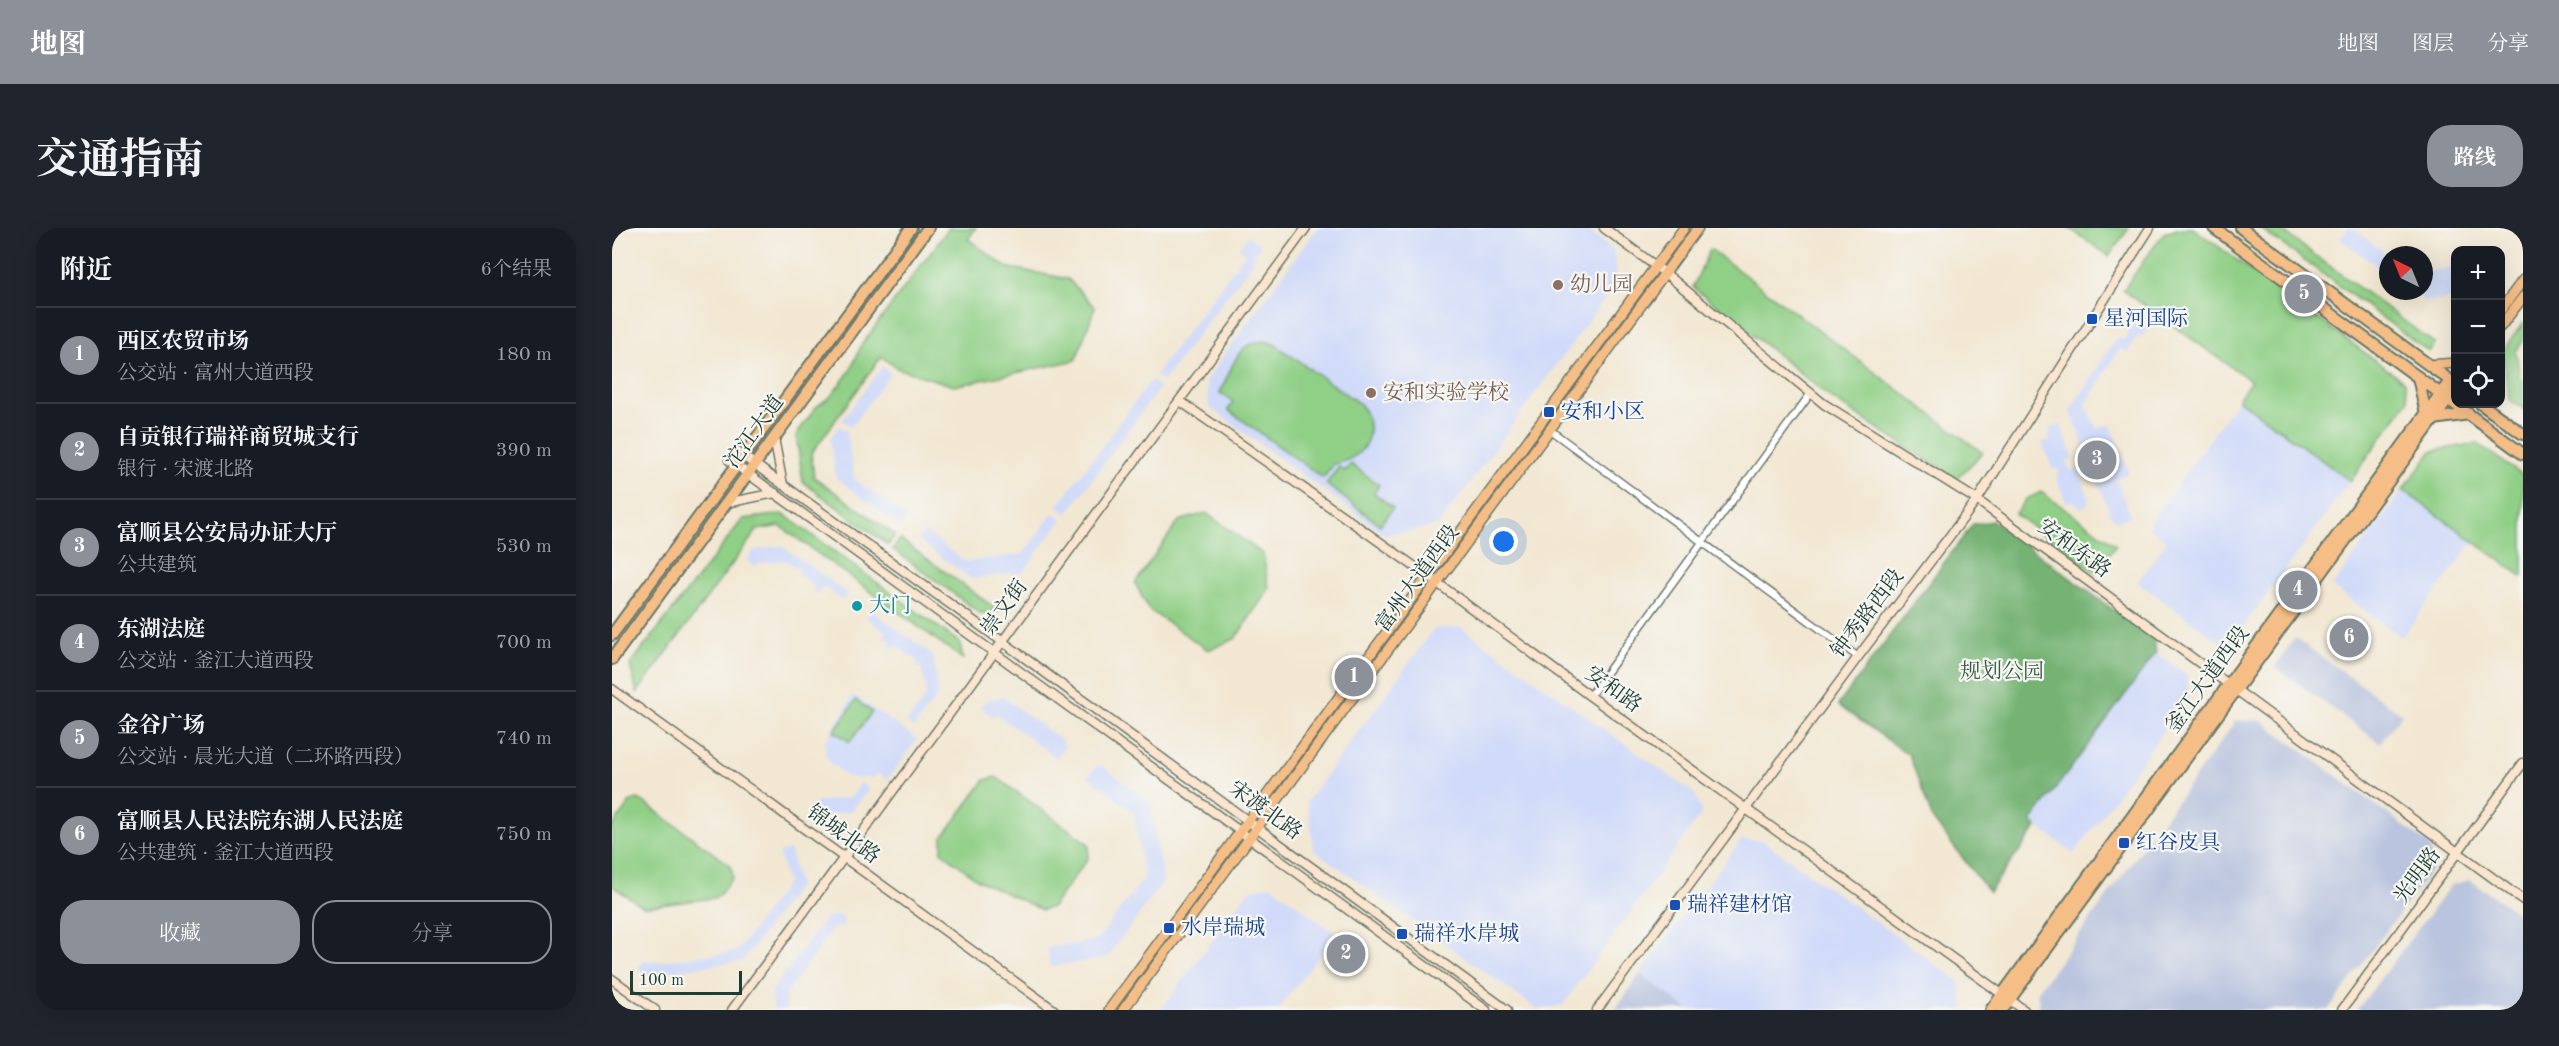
<!DOCTYPE html>
<html lang="zh">
<meta charset="utf-8">
<style>
:root{--surface:#171b24;--page:#20242c;--text:#f1f3f6;--muted:#9ea1a6;--line:#363941;--accent:#8c9099}
body{margin:0;font-family:"Old Standard TT","Noto Serif SC",serif;background:var(--page);color:var(--text)}
.controls{position:absolute;right:18px;top:18px;display:grid;overflow:hidden;border-radius:12px;box-shadow:0 6px 24px #0002}
.controls button{width:54px;height:54px;display:grid;place-items:center;padding:0;border:0;border-bottom:2px solid var(--line);background:var(--surface);color:var(--text);font:30px sans-serif}
.compass{position:absolute;left:1767px;top:18px;width:54px;height:54px;border-radius:50%;background:var(--surface);box-shadow:0 6px 24px #0002;rotate:317deg}
.scale{position:absolute;left:18px;bottom:15px;width:112px;box-sizing:border-box;padding-left:6px;border:3px solid #1f3d34;border-top:0;font-size:16px;line-height:21px;white-space:nowrap;color:#1f3d34;-webkit-text-stroke:4px #f6f6f2;paint-order:stroke}
.you{position:absolute;left:892px;top:314px;width:21px;height:21px;margin:-15px;border:4px solid #fff;border-radius:50%;background:#1a73e8;box-shadow:0 0 0 9px #1a73e833}
.badge{display:grid;place-items:center;width:39px;height:39px;border-radius:50%;background:var(--accent);color:#fff;font-size:20px;font-weight:700}
.pin{position:absolute;translate:-50% -50%;border:3px solid #fff;box-shadow:0 2px 6px #0006}
.list{margin:0;padding:0;list-style:none}
h2{display:flex;justify-content:space-between;align-items:center;height:78px;margin:0;padding:0 24px;font-size:26px}
h2 small{font-size:20px;font-weight:400;color:var(--muted)}
.list li{display:grid;grid-template-columns:39px 1fr auto;gap:18px;align-items:center;box-sizing:border-box;height:96px;padding:0 24px;border-top:2px solid var(--line)}
.list b{display:block;font-size:22px;white-space:nowrap}
.list p{margin:0;font-size:20px;white-space:nowrap;color:var(--muted)}
.list em{font-size:20px;font-style:normal;color:var(--muted)}
.actions{display:flex;gap:12px;padding:18px 24px}
.actions a{flex:1;padding:14px 0;border:2px solid var(--accent);border-radius:24px;text-align:center;font-size:21px;color:var(--accent)}
.actions .main{background:var(--accent);color:#fff}
.icon{flex:none;width:33px;height:33px;fill:none;stroke:currentColor;stroke-width:2;stroke-linecap:round;stroke-linejoin:round}
.map{position:relative;flex:none;width:1911px;height:782px;overflow:hidden;border-radius:24px}
header{display:flex;align-items:center;gap:36px;box-sizing:border-box;height:84px;padding:0 30px;background:var(--accent);color:#fff}
header strong{font-size:28px}
nav{display:flex;gap:33px;margin-inline-start:auto;font-size:21px}
.intro{display:flex;align-items:center;justify-content:space-between;box-sizing:border-box;height:144px;padding:0 36px}
h1{margin:0;font-size:42px}
.button{padding:15px 27px;border-radius:24px;background:var(--accent);color:#fff;font-size:21px;font-weight:700}
main{display:flex;gap:36px;padding:0 36px}
aside{flex:1;background:var(--surface);border-radius:24px;box-shadow:0 6px 24px #0002}
.map>svg:first-child{display:block}
</style>
<header>
<strong>地图</strong>
<nav><a>地图</a><a>图层</a><a>分享</a></nav>
</header>
<div class="intro"><h1>交通指南</h1><a class="button">路线</a></div>
<main>
<aside>
<h2>附近<small>6个结果</small></h2>
<ul class="list">
<li><span class="badge">1</span><div><b>西区农贸市场</b><p>公交站 · 富州大道西段</p></div><em>180 m</em></li>
<li><span class="badge">2</span><div><b>自贡银行瑞祥商贸城支行</b><p>银行 · 宋渡北路</p></div><em>390 m</em></li>
<li><span class="badge">3</span><div><b>富顺县公安局办证大厅</b><p>公共建筑</p></div><em>530 m</em></li>
<li><span class="badge">4</span><div><b>东湖法庭</b><p>公交站 · 釜江大道西段</p></div><em>700 m</em></li>
<li><span class="badge">5</span><div><b>金谷广场</b><p>公交站 · 晨光大道（二环路西段）</p></div><em>740 m</em></li>
<li><span class="badge">6</span><div><b>富顺县人民法院东湖人民法庭</b><p>公共建筑 · 釜江大道西段</p></div><em>750 m</em></li>
</ul>
<div class="actions"><a class="main">收藏</a><a>分享</a></div>
</aside>
<div class="map">
<svg width="1911" height="782" viewBox="0 0 1911 782">
<rect width="100%" height="100%" fill="#f6f6f2"/>
<filter id="ink" filterUnits="userSpaceOnUse"><feTurbulence type="fractalNoise" baseFrequency=".0167" numOctaves="2"/><feDisplacementMap in="SourceGraphic" scale="12" xChannelSelector="R" yChannelSelector="G"/><feConvolveMatrix kernelMatrix="1 2 1 2 8 2 1 2 1" color-interpolation-filters="sRGB"/></filter>
<filter id="wash" filterUnits="userSpaceOnUse"><feTurbulence type="fractalNoise" baseFrequency=".008" numOctaves="4" result="noise"/><feDisplacementMap in="SourceGraphic" scale="24" xChannelSelector="R" yChannelSelector="G"/><feGaussianBlur stdDeviation="1.35" result="paint"/><feColorMatrix in="noise" values="0 0 0 0 0 0 0 0 0 0 0 0 0 0 0 0 0 1.4 0 .05"/><feComposite in="paint" operator="in"/></filter>
<g filter="url(#wash)">
<rect width="100%" height="100%" fill="#f2e7d2"/>
<g fill="#d0daf9">
<path d="M705,0H973L1001,21L1006,53L826,298L774,307L597,179L594,152Z"/>
<path d="M1736,0H1740L1777,27L1776,46L1728,11Z"/>
<path d="M636,8L649,17L640,29L643,31L551,153L543,147L633,25L627,20Z"/>
<path d="M1843,38V70L1814,74L1799,63H1812V45Z"/>
<path d="M1524,93L1536,100L1529,110L1526,108L1515,124L1508,120L1473,178L1476,180L1485,201L1498,196L1517,245L1504,251L1519,288L1506,293L1499,288L1458,182L1505,109L1511,112Z"/>
<path d="M270,139L279,145L239,199L230,192Z"/>
<path d="M539,152L548,159L455,286L445,279Z"/>
<path d="M1626,171L1738,253L1616,420L1525,354L1555,313L1536,299Z"/>
<path d="M1449,197L1462,231L1455,234L1458,243L1466,240L1477,270L1476,276L1468,280L1461,272L1454,275L1444,249L1447,244L1445,241L1440,240L1430,214L1438,211L1436,205L1439,200Z"/>
<path d="M227,198L235,204L242,251L295,290L288,298L224,250L218,210Z"/>
<path d="M1791,262L1862,313L1790,409L1720,359Z"/>
<path d="M441,285L450,291L411,344L359,351L306,312L312,303L354,334L411,326Z"/>
<path d="M170,318L236,365L231,373L211,358L205,366L201,363L204,359L186,346L188,342L174,332L145,336L143,339L135,333L142,322Z"/>
<path d="M260,383L320,426L322,433L326,467L302,500L294,495L315,467L309,440H305L306,433L283,417L280,420L277,417L279,414L272,408L274,404L254,390Z"/>
<path d="M849,399L1083,566L1090,585L951,777L926,782L702,622L695,573L822,401Z"/>
<path d="M1544,425L1575,447L1577,468L1462,626L1419,594Z"/>
<path d="M241,467L305,511L276,552L265,545L262,550H242L234,548L218,535L214,528L213,514Z"/>
<path d="M391,469L451,513L453,518L445,530L384,486L381,489L368,479L374,472Z"/>
<path d="M484,538H491L538,574L551,654L495,730L438,739L435,720L485,712L532,650L522,584L476,548Z"/>
<path d="M249,555L257,561L239,583L211,587L200,581L205,574L239,569Z"/>
<path d="M1129,612H1150L1347,753L1352,779L1350,782H1077L1028,746Z"/>
<path d="M178,622L187,657L131,733L34,746L26,740L33,731L37,735L125,723L175,655L167,625Z"/>
<path d="M659,657L724,706L666,782H549L637,662Z"/>
<path d="M230,687L232,698L220,701L173,768L175,782H162L159,764L214,689Z"/>
</g>
<g fill="#bac4de">
<path d="M1683,410L1790,486L1768,515L1663,439Z"/>
<path d="M1648,492L1818,617L1822,639L1716,782H1432L1428,779L1425,764L1624,493Z"/>
<path d="M1858,652L1911,689V782H1745L1839,657Z"/>
<path d="M1028,746L1077,782H1003Z"/>
</g>
<g fill="#90cf86" stroke="#58865d" stroke-width="1.5">
<path d="M337,0H364L356,11L394,39L456,51L483,79L464,132L342,158L287,141L269,129L199,226L202,249L283,307L276,317L191,254L184,207L204,179L219,168L238,143L250,116Z"/>
<path d="M1457,0H1517L1497,28Z"/>
<path d="M1569,0H1581L1793,154L1796,173L1738,253L1626,171L1639,153L1511,62L1552,5Z"/>
<path d="M1648,0H1666L1823,116L1817,124Z"/>
<path d="M1098,21L1371,225L1344,251L1220,171L1081,59Z"/>
<path d="M1911,95V113L1904,123L1908,151L1911,153V181L1897,171L1890,124Z"/>
<path d="M652,113L662,116L748,176C768,204 754,230 722,236L711,250L616,182L621,174L607,164C622,144 620,115 652,113Z"/>
<path d="M1865,215L1911,248V349L1791,262L1820,223Z"/>
<path d="M739,236L767,257L762,265L781,280L768,297L714,256L727,239L733,243Z"/>
<path d="M1429,264L1504,317L1484,345L1403,286L1414,271Z"/>
<path d="M594,285L651,326L657,361L623,411L596,422L537,382L523,355L567,293Z"/>
<path d="M171,286L348,415L351,431L168,298L145,302L25,465L18,437L131,291Z"/>
<path d="M288,311L387,383L369,386L281,321Z"/>
<path d="M244,472L260,484L238,514L222,503Z"/>
<path d="M384,549L477,616L476,630L440,679L430,682L366,652L330,624V610L373,552Z"/>
<path d="M25,571L30,573L119,638L121,649L108,666L102,670L32,679L0,658V599L18,574Z"/>
</g>
<path fill="#74b273" stroke="#4a7854" stroke-width="1.5" d="M1381,293L1542,412L1544,425L1419,594L1425,599L1377,664L1321,592L1297,527L1226,477L1361,296Z"/>
</g>
<g filter="url(#ink)">
<g fill="none" stroke-linecap="round" stroke-linejoin="round">
<g stroke="#69786b" stroke-width="9">
<g id="street">
<path d="M938,202L1246,429"/>
<path d="M978,468L1199,165"/>
</g>
</g>
<g stroke="#69786b" stroke-width="11">
<g id="secondary">
<path d="M992,0L1053,45L1212,176L1365,272L1911,672"/>
<path d="M568,173L816,348L978,468L1412,782"/>
<path d="M162,210L171,257"/>
<path d="M124,223L391,414L895,782"/>
<path d="M117,232L874,782"/>
<path d="M114,275L163,265"/>
<path d="M0,461L442,782"/>
<path d="M0,751L43,782"/>
<path d="M120,782L694,0"/>
<path d="M985,782L1246,429L1365,272L1538,0"/>
<path d="M1730,782L1911,535"/>
</g>
</g>
<g stroke="#69786b" stroke-width="12">
<g id="primary">
<path d="M1888,83L1911,52"/>
<path d="M1888,99L1911,69"/>
<path d="M1817,137L1844,135"/>
<path d="M497,782L1072,0"/>
<path d="M511,782L1086,0"/>
</g>
</g>
<g stroke="#69786b" stroke-width="14">
<g id="highway">
<path d="M1602,0L1911,226"/>
<path d="M1629,0L1843,156"/>
<path d="M1806,149L1814,186"/>
<path d="M1869,176L1911,206"/>
<path d="M1822,191L1857,186"/>
<path d="M0,407L299,0"/>
<path d="M0,431L316,0"/>
<path d="M1379,782L1838,153"/>
<path d="M1390,782L1844,161"/>
</g>
</g>
<use href="#street" stroke="#fff" stroke-width="6"/>
<use href="#secondary" stroke="#fbe5cf" stroke-width="8"/>
<use href="#primary" stroke="#f6be87" stroke-width="9"/>
<use href="#highway" stroke="#f6be87" stroke-width="10"/>
</g>
</g>
<g fill="#8d6e63" stroke="#f6f6f2" stroke-width="2">
<circle cx="946" cy="57" r="6"/>
<circle cx="759" cy="165" r="6"/>
</g>
<g fill="#1a4fb4" stroke="#f6f6f2" stroke-width="2">
<rect x="1474" y="85" width="12" height="12" rx="3"/>
<rect x="931" y="178" width="12" height="12" rx="3"/>
<rect x="1506" y="609" width="12" height="12" rx="3"/>
<rect x="1057" y="671" width="12" height="12" rx="3"/>
<rect x="551" y="694" width="12" height="12" rx="3"/>
<rect x="784" y="700" width="12" height="12" rx="3"/>
</g>
<circle fill="#0f9aa8" stroke="#f6f6f2" stroke-width="2" cx="245" cy="378" r="6"/>
<g text-anchor="middle" dominant-baseline="central" stroke-width="4.5" stroke-linejoin="round" paint-order="stroke">
<g font-size="21" fill="#785e54" stroke="#f6f6f2" text-anchor="start">
<text x="958" y="57">幼儿园</text>
<text x="771" y="165">安和实验学校</text>
</g>
<g font-size="21" fill="#164399" stroke="#f6f6f2" text-anchor="start">
<text x="1492" y="91">星河国际</text>
<text x="949" y="184">安和小区</text>
<text x="1524" y="615">红谷皮具</text>
<text x="1075" y="677">瑞祥建材馆</text>
<text x="569" y="700">水岸瑞城</text>
<text x="802" y="706">瑞祥水岸城</text>
</g>
<g font-size="21" fill="#1f3d34" stroke="#f6f6f2">
<text transform="translate(143 204) rotate(-54)">沱江大道</text>
<text transform="translate(1462 321) rotate(36)">安和东路</text>
<text transform="translate(806 351) rotate(-54)">富州大道西段</text>
<text transform="translate(393 380) rotate(-54)">崇文街</text>
<text transform="translate(1256 386) rotate(-53)">钟秀路西段</text>
<text transform="translate(1596 452) rotate(-54)">釜江大道西段</text>
<text transform="translate(1001 462) rotate(36)">安和路</text>
<text transform="translate(653 583) rotate(36)">宋渡北路</text>
<text transform="translate(231 607) rotate(36)">锦城北路</text>
<text transform="translate(1806 648) rotate(-54)">光明路</text>
</g>
<g font-size="21" fill="#0d838f" stroke="#f6f6f2" text-anchor="start">
<text x="257" y="378">大门</text>
</g>
<g font-size="21" fill="#365a44" stroke="#f6f6f2">
<text x="1390" y="444">规划公园</text>
</g>
</g>
</svg>
<div class="controls">
<button>+</button>
<button>−</button>
<button><svg class="icon" aria-label="locate" viewBox="0 0 24 24"><circle cx="12" cy="12" r="6"/><path d="M12 2v4M12 18v4M2 12h4M18 12h4"/></svg></button>
</div>
<svg class="compass" viewBox="-18 -18 36 36"><path d="M0-13l5 13h-10z" fill="#e53935"/><path d="M0 13l5-13h-10z" fill="#9ea1a6"/></svg>
<div class="scale">100 m</div>
<div class="you"></div>
<div class="pin badge" style="left:742px;top:449px">1</div>
<div class="pin badge" style="left:734px;top:726px">2</div>
<div class="pin badge" style="left:1485px;top:232px">3</div>
<div class="pin badge" style="left:1686px;top:362px">4</div>
<div class="pin badge" style="left:1692px;top:66px">5</div>
<div class="pin badge" style="left:1737px;top:410px">6</div>
</div>
</main>
